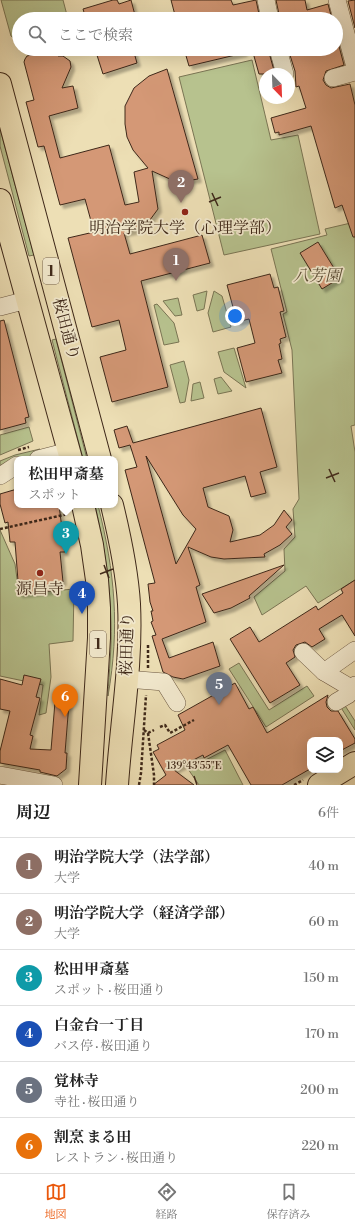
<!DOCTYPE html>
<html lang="ja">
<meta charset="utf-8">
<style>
:root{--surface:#fff;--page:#f6f6f6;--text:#222;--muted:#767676;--line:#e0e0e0;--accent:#ea580c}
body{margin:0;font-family:"Libre Bodoni","Noto Serif JP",serif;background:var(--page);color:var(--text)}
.controls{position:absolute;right:12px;bottom:12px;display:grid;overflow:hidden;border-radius:8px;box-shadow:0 4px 16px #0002}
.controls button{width:36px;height:36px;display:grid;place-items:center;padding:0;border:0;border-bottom:1px solid var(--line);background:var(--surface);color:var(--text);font:20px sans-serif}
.compass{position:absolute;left:259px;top:68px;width:36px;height:36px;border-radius:50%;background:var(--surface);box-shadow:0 4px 16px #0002;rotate:157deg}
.you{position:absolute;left:235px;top:316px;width:14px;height:14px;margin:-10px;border:3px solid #fff;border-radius:50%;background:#1a73e8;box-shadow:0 0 0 6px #1a73e833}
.badge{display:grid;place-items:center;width:26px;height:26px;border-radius:50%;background:var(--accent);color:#fff;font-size:13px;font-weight:700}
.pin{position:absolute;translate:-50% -33px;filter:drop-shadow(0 1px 2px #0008)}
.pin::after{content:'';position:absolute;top:21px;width:14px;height:12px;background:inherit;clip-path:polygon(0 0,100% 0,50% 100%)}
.popup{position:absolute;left:14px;top:456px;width:104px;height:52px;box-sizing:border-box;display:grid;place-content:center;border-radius:8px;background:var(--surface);filter:drop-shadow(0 1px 3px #0005);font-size:13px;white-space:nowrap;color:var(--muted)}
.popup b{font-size:15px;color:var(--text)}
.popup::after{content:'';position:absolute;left:50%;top:100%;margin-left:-8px;border:8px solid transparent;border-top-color:var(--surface)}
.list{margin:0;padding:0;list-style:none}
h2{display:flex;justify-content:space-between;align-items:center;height:52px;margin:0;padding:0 16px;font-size:17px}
h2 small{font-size:13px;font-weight:400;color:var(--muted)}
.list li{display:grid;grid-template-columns:26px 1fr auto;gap:12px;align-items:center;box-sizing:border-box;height:56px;padding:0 16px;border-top:1px solid var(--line)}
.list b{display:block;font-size:15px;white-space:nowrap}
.list p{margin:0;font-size:13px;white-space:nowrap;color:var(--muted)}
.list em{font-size:13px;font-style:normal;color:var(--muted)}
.icon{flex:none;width:22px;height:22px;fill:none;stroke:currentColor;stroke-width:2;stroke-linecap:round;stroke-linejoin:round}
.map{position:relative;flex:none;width:355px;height:785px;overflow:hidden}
.search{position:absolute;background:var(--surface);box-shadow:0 4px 16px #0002;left:12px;right:12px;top:12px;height:44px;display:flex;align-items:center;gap:10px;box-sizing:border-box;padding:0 14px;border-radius:22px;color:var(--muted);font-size:15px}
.sheet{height:388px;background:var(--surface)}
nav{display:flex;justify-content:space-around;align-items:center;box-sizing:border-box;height:56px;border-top:1px solid var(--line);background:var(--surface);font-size:11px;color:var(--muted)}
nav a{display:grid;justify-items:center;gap:2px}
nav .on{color:var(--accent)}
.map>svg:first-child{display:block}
</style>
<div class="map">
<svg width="355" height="785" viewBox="0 0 355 785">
<defs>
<filter id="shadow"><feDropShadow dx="3.5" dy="3.5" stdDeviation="1" flood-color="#0004"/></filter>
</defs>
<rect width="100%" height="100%" fill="#eddfb5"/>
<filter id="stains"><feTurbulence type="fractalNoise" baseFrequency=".005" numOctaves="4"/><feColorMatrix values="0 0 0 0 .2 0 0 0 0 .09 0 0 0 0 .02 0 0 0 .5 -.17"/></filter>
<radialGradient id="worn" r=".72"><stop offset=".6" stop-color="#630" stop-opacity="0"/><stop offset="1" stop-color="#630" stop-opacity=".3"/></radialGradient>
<g fill="#b7c28e" stroke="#7a7554">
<path d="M1,0H63L68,19H19V39L16,40L11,36Z"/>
<path d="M252,60L271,140L298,135L320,234L224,255L179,77Z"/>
<path d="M0,129L34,255L29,256L0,146Z"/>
<path d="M355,222V425L351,426L355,452V580L318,603L306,586L262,615L254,597L285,571L284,549L295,537L293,509L299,499L292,350L283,314L287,312L271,249L327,235L325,229Z"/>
<path d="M207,291L204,309L197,311L193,295Z"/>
<path d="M214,291L222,296L231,327L213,332L208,313Z"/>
<path d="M178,298L182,315L175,316L163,301Z"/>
<path d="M157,304L174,323L179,342L164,345L154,305Z"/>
<path d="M56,339L87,459H83L52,340Z"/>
<path d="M234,348L246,388L224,372L218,352Z"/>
<path d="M184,361L189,380L185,402L180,403L170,365Z"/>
<path d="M221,377L232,391L218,394L214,379Z"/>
<path d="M200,382L204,398L191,401L193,384Z"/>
<path d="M29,427L33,441L0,455V435Z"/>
<path d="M40,449L41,454L21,459L0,472V461L15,455Z"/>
<path d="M95,505H98C115,573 120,627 108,696C109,671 112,647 111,622C110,583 104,544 95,505Z"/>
<path d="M0,530L15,564L19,594L74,589L73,641L49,644L51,677L46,713L39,715L43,685L0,676Z"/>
<path d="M239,663L269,710L307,686L314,696L266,727L229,669Z"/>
<path d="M344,704L355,721V730L340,706Z"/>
<path d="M225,750L243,785H199L188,769Z"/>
</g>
<g fill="#d49876" stroke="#3e2819" fill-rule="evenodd" filter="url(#shadow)">
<path d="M113,0H117L119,4L131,0L136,19H86L83,9Z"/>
<path d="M171,0H231L233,5L256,0L260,19H176Z"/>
<path d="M276,0H305L307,10L328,4L332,19H280Z"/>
<path d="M355,0V28L348,1Z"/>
<path d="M336,35L344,65L326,71L323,80L326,85L331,88L350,84L355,105V237H353L342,205L335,208L311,126L279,135V132L275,133L271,118L306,108L299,86L296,87L295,71L288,49H336Z"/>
<path d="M55,49L58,56H63L70,61L71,67L62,88L73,86L78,108L49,116L60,158L109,145L125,205L139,202L134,172L148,168L133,150L127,137L125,124V106L134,88L149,76L167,69L198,179L186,181L172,180L152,171L158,209L144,228L124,233L130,254L202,235L210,263L141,281L168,387L112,402L100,357L126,350L119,320L92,327L68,238L94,232L85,199L60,205L44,146L38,147L26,102L34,100L24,62L25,59L27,56Z"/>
<path d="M95,49H133L137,63L103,74Z"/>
<path d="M184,49H243L244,53L189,66Z"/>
<path d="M252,49H268L275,74H259Z"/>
<path d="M318,242L340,278L322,289L300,253Z"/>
<path d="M270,274L274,288L278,287L284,311L280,312L286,337L280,339L281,343L279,344L282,359L278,360L282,373L246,382L237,348L255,343L249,319L237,322L227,285Z"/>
<path d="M4,320L29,417L25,418L26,423L0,430V321Z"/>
<path d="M261,408L277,467L260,472L266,493L251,497L245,476L203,488L208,507L229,516L233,530L230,542L260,535L274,525L284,510L292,520L286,527L292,534L280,545L264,554L265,557L224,559L211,557L188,547L200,585L196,587L206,622L162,639L169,658L213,642L220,666L183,679L173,677L163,672L152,636L156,635L151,622L153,621L151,611H153L150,602L148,584L155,583L125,470L137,467L130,445L119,448L114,430L127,426L133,443ZM146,456L183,515L196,529L176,564Z"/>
<path d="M17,489V505H59L65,552H60L63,582L56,583L57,590L19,594L15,542H10L8,522L5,523L0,504V494Z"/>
<path d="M284,565L249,596L250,598L231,608L214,613L202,594Z"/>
<path d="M355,580V636L342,615L319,629L325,639L312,647L305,642L296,645L293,650L295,657L286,663L300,685L270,703L230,639L250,627L259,642L316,606L318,610L343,593L341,589Z"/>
<path d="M24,675L41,679L36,697L40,698L30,735L33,736L30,749L51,750L55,702L69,703L65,753H67L66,769L57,776L40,772V770L0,763V751L10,711L0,709V679L22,685Z"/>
<path d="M235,683L249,709L253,707L267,733L328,695L326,702L327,707L331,711H338L355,739V743L340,751V740H310V769L282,785H251L228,745L204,758L203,755L174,770L194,785H153L166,775L153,752L159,749L157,745L185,730L178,715Z"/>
</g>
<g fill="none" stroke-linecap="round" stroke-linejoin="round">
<g stroke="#6a5640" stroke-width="18">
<g id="minor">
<path d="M266,0L270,19"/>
<path d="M337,0L355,67"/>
<path d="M278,49L285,74"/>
<path d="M333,78L355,72"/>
<path d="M0,307L27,300"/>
<path d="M38,459L69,451"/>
<path d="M0,476L17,465"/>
<path d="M303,652L324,672L351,688L355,685"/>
<path d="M324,672L355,650"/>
<path d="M126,679L164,682L177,703"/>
<path d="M336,702L348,695L351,688"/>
<path d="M0,775L54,785"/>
</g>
</g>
<g stroke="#3e2819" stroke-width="24">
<path id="major" d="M319,785L355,763"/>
</g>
<g stroke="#3e2819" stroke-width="24">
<g id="highway">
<path d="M0,84L100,459"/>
<path d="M0,200L71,459"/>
<path d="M83,505L92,545L97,580L99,608V638L90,785"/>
<path d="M112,505C120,538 127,570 129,604C132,664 121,725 117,785"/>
</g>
</g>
<g stroke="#3e2819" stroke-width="2.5" stroke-dasharray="3 2" stroke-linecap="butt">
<path d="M18,450L29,447"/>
<path d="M0,529L68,514"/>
<path d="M148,668V645"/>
<path d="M160,727L165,725L170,733L194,720"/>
<path d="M144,730L148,733L154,775V785"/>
<path d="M148,733L154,730"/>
<path d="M139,785L141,773L146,695"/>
<path d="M294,785L303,780"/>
</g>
<use href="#minor" stroke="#f3eacf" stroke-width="17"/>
<use href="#major" stroke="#eddfb5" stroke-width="22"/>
<use href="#highway" stroke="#eddfb5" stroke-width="22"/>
</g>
<path fill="none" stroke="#3e2819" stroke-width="1.5" d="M212,193L218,206M209,202L221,197M329,469L335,482M326,478L339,473M104,565L109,578M100,574L113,569M194,776L197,785"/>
<g fill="#8f2418" stroke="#f3eacf" stroke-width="1.5">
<circle cx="185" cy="212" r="4"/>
<circle cx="40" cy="573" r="4"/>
</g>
<g text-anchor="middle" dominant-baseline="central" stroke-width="3.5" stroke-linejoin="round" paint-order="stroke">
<g fill="#f3eacf" stroke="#746250" stroke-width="1">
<rect x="43" y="258" width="16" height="26" rx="3"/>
<rect x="90" y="631" width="16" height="26" rx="3"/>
</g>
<g font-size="15" font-weight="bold" fill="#3e2819">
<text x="51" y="271">1</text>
<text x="98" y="644">1</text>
</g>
<g font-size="16" fill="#3e2819" stroke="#f3eacf">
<text x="185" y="228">明治学院大学（心理学部）</text>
<text x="40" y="589">源昌寺</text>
</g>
<g font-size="16" font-style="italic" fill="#5c4e36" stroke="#f3eacf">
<text x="317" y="276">八芳園</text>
</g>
<g font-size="16" fill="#3e2819" stroke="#f3eacf">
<text transform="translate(66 329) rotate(75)">桜田通り</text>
<text transform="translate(127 644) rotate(-88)">桜田通り</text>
</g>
</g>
<g font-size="10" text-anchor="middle" fill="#3e2819" stroke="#f3eacf" stroke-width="3.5" stroke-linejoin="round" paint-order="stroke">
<text x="194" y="769">139°43'55"E</text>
</g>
<rect width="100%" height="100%" filter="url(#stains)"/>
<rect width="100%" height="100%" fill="url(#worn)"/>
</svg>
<div class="controls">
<button><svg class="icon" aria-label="layers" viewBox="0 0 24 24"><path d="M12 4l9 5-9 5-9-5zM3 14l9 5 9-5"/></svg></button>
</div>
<svg class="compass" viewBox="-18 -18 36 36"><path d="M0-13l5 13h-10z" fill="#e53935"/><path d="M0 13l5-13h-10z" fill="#767676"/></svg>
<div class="you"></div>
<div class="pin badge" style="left:176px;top:281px;background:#8d6e63">1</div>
<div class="pin badge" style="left:181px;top:203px;background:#8d6e63">2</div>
<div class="pin badge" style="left:66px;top:554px;background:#0f9aa8">3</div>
<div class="popup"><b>松田甲斎墓</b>スポット</div>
<div class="pin badge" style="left:82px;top:614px;background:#1a4fb4">4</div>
<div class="pin badge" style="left:219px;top:705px;background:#6b7280">5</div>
<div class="pin badge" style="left:65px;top:717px;background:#e8710a">6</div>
<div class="search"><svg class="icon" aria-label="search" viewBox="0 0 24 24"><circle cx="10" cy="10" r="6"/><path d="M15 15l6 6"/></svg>ここで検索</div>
</div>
<section class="sheet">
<h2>周辺<small>6件</small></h2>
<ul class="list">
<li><span class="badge" style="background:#8d6e63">1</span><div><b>明治学院大学（法学部）</b><p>大学</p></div><em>40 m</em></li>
<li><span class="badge" style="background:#8d6e63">2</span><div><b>明治学院大学（経済学部）</b><p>大学</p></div><em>60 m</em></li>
<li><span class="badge" style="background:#0f9aa8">3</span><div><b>松田甲斎墓</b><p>スポット · 桜田通り</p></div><em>150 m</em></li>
<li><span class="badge" style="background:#1a4fb4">4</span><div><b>白金台一丁目</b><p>バス停 · 桜田通り</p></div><em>170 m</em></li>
<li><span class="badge" style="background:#6b7280">5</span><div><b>覚林寺</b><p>寺社 · 桜田通り</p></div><em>200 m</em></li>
<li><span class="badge" style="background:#e8710a">6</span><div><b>割烹 まる田</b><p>レストラン · 桜田通り</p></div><em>220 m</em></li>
</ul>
</section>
<nav>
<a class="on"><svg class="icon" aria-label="map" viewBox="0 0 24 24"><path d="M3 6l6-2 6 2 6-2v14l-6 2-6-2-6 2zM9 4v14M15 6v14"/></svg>地図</a>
<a><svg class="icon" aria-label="directions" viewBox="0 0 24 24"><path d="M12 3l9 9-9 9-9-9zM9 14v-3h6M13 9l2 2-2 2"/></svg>経路</a>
<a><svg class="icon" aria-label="saved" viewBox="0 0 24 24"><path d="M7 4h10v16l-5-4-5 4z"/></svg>保存済み</a>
</nav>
